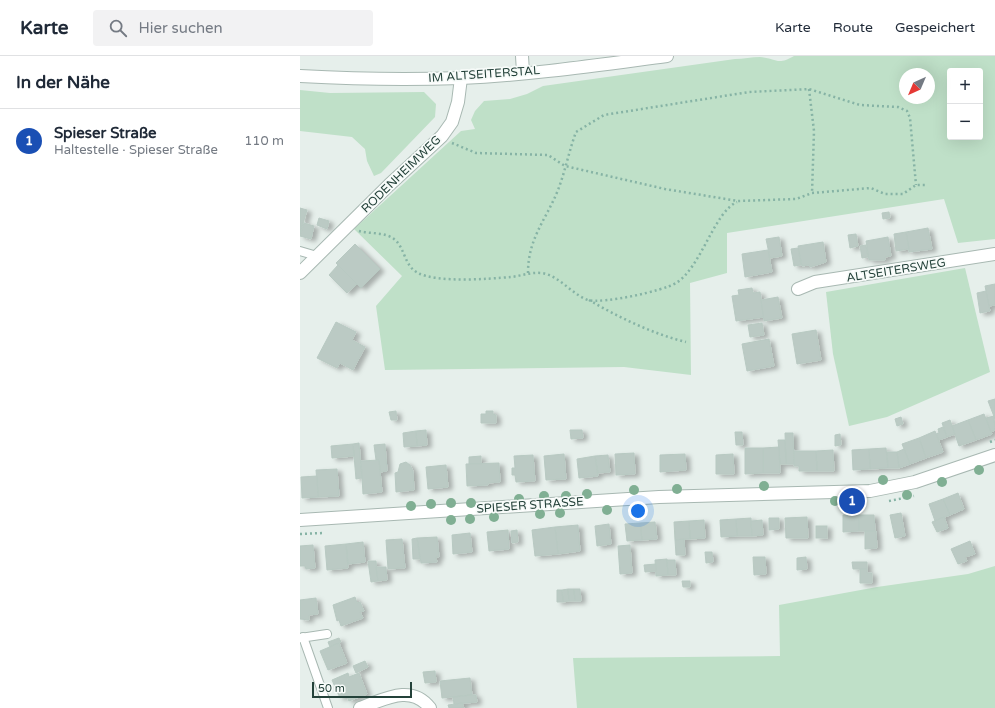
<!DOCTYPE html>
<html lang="de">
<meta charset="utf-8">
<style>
:root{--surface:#fff;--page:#f2f2f3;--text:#1f2937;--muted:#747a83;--line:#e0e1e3;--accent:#7f5249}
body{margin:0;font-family:"Varela Round",sans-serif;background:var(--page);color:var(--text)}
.controls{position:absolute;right:12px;top:12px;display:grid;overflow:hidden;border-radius:4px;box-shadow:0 4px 16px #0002}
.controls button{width:36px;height:36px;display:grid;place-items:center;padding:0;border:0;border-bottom:1px solid var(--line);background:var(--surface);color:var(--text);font:20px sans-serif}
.compass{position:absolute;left:599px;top:12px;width:36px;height:36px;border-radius:50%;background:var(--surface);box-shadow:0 4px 16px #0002;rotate:224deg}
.scale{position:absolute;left:12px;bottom:10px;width:100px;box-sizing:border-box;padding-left:4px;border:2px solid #24423a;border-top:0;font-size:11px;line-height:14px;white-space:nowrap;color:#24423a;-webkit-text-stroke:3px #f7fbf9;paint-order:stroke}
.you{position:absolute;left:338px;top:455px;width:14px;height:14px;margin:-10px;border:3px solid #fff;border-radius:50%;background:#1a73e8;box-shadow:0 0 0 6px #1a73e833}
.badge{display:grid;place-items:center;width:26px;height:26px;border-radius:50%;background:var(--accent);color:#fff;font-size:13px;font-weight:700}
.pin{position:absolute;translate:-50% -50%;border:2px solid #fff;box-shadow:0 1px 4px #0006}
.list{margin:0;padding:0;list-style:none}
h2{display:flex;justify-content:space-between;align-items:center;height:52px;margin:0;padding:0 16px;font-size:17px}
h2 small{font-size:13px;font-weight:400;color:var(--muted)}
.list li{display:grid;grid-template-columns:26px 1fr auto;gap:12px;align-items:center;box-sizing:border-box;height:64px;padding:0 16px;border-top:1px solid var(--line)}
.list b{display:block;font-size:15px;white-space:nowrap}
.list p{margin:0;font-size:13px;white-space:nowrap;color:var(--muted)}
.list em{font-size:13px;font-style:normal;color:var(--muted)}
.icon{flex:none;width:22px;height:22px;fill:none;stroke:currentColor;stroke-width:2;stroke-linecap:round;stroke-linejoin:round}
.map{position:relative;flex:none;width:695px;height:652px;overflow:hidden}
header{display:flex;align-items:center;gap:24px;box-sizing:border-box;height:56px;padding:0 20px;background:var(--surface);border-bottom:1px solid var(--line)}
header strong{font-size:19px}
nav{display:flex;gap:22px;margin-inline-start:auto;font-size:14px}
.search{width:280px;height:36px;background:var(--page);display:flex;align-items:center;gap:10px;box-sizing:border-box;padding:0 14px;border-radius:4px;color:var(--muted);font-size:15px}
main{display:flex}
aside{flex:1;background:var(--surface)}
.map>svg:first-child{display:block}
</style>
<header>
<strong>Karte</strong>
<div class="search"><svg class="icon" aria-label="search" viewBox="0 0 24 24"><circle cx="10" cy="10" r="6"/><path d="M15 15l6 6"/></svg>Hier suchen</div>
<nav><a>Karte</a><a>Route</a><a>Gespeichert</a></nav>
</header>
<main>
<aside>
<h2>In der Nähe<small></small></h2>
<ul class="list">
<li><span class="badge" style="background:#1a4fb4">1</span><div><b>Spieser Straße</b><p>Haltestelle · Spieser Straße</p></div><em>110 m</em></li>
</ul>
</aside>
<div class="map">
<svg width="695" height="652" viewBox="0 0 695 652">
<defs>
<filter id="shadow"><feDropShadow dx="4.5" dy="2.5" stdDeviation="2" flood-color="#0004"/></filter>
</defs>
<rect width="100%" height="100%" fill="#e6efeb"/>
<g fill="#bfe0c8" fill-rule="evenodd">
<path d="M494,0H695V183L658,187L644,143L427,177V217L390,227L391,319L324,311L85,314L76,250L102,220L54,173L161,75L175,73L171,64L175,55L184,45L210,43L227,38L243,30L435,3C443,3 452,1 460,1C476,2 477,10 494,0ZM650,15H680V81H650ZM605,18H629V42H605Z"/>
<path d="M0,34L30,37L124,36L136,48L135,61L81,117L74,120L67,105L65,93L52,81L0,75Z"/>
<path d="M665,212L690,316L587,361L549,370L533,298L526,236Z"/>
<path d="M695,510V652H277L273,602L480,600L479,549L577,531L668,518Z"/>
</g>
<g fill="#bbcac4" stroke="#b8c9c2" filter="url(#shadow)">
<path d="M0,152L7,154L0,178Z"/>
<path d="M589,156L590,162L583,163L582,157Z"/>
<path d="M19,162L29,165L27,173L17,169Z"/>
<path d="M4,167L14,170L11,183L0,180Z"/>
<path d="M628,172L632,193L609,196L606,176Z"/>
<path d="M606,176L609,193L596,195L594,178Z"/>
<path d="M556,178L558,190L550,192L548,179Z"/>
<path d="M479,181L482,200L470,202L466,183Z"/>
<path d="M588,181L591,200L585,201V204H569L566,185Z"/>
<path d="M523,186L526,206L510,211L509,209L502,210L498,190Z"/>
<path d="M55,188L80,213L61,232L36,207Z"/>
<path d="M566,189L568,201L562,202L560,190Z"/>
<path d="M498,192L501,209L494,210L491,193Z"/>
<path d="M468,194L472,216L445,221L442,198Z"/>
<path d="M38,209L57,228L47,237L29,219Z"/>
<path d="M695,228V249L689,250L685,230Z"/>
<path d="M452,232L453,237L460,236L464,261L436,265L432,240L439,239L438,234Z"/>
<path d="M686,235L690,255L680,257L677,237Z"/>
<path d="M478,241L482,262L464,265L461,244Z"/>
<path d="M36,266L56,276L52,284L65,291L53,314L40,307L37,312L17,302Z"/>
<path d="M462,267L464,279L450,281L448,269Z"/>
<path d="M516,274L521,304L497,308L492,278Z"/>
<path d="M469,283L474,310L447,315L442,288Z"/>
<path d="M695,343V363L688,345Z"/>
<path d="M96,355L97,364H91L89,356Z"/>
<path d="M186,355H193V358L196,359V367H181V358H186Z"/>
<path d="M684,358L692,378L676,384L668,364Z"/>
<path d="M694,360L695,374L691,376L686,362Z"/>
<path d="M601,361L603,368L597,370L595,363Z"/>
<path d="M650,364L655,378L647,381L642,367Z"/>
<path d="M668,364L676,384L659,390L652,370Z"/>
<path d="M643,371L647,381L639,384L636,378L639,377L638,373Z"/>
<path d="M126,374L127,389L117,390L116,375Z"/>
<path d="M270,374H282L283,382L271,383Z"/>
<path d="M116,375L117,390L104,391L103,377Z"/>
<path d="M635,375L643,396L626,402L619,382Z"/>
<path d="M435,376H442L443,389H436Z"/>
<path d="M485,377H493L494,408H486Z"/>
<path d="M540,378L541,389L535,390V379Z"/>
<path d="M619,382L626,402L610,408L602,388Z"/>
<path d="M478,384H485L486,408H480Z"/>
<path d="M59,387L62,422L56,423L53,388Z"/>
<path d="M53,388L54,400L32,402L31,390Z"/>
<path d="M85,388L87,415L80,416L79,404H76L74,389Z"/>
<path d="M479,391L480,417H463V392Z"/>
<path d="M445,392H463V417L445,418Z"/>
<path d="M586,392L588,412L570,413L569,393Z"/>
<path d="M569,393L570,413L553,414L552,394Z"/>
<path d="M604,393L610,408L599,412L597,396Z"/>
<path d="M533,394L534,415H517L516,395Z"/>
<path d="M494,395H516L517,415H499V410H494Z"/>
<path d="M587,396H597L599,412H588Z"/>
<path d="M334,397L335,418L316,419L315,398Z"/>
<path d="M264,398L266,423L246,424L244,400Z"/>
<path d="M385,398L386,414L360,416V399Z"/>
<path d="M433,398L434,418H416V399Z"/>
<path d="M233,399L235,425L216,426L215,419H212V412H215L214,400Z"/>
<path d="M308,399L310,416L298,417L295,400Z"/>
<path d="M181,400V408H169V401Z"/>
<path d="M295,400L298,420L279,422L277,403Z"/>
<path d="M79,404L82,436L63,438L61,405Z"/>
<path d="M106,406L110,409L113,415L114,434L96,436L95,417L98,416L100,408Z"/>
<path d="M199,407L200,426L188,427V429L167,430L166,408Z"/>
<path d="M146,409L148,431L128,433L126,411Z"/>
<path d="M37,413L39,440L18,441L16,414Z"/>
<path d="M17,420L18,441L2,442L1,421Z"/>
<path d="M658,437L664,453L650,459L643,443Z"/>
<path d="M643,443L650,459L635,465L629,448Z"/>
<path d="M601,457L605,480L595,482L590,459Z"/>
<path d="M543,459H559V475L543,476Z"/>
<path d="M559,459H574L575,475H559Z"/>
<path d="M507,461L508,482H486L485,462Z"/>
<path d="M644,461L648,472L637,476L632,466Z"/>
<path d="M451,462L452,480H437L436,463Z"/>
<path d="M469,462H479V473L469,474Z"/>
<path d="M436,463L437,480L421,481L420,464Z"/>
<path d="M404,464L405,482L390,483L389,465Z"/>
<path d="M462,464L463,479L452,480L451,465Z"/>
<path d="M389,465L390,483L375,484L374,466Z"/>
<path d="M355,466L357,483L342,484L340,467Z"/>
<path d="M340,467L342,484L327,485L325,468Z"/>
<path d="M309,468L311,488L297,490L295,470Z"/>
<path d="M278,469L280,495L258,498L255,471Z"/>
<rect x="516" y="470" width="11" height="12"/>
<path d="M255,471L258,498L235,500L232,474Z"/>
<path d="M208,474L209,493L189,495L187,476Z"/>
<path d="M217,474L218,486L212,487L211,475Z"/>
<path d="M565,475H576L577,492L565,493Z"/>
<path d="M170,477L172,496L153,498L152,479Z"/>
<path d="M137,481L139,501H136L137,506L121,507L117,482Z"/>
<path d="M117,482L120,503H113L112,483Z"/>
<path d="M102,483L105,512L88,513L86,484Z"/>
<path d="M384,483L385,499H376L375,484Z"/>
<path d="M670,485L675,498L665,501L667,505L658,508L651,493Z"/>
<path d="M63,486L65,506L48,508L46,488Z"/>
<path d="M46,488L48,512L27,514L25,490Z"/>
<path d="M13,489L15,512L6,513L5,510H0V490Z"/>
<path d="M330,489L332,517L320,518L318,490Z"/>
<path d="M405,496H412L413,506L406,507Z"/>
<path d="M453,501H465L466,518L454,519Z"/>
<path d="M506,501L507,513L497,514V502Z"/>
<path d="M367,503L368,519L356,520L355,504Z"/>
<path d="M367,504H375L376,519H368Z"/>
<path d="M68,505H76L78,525L71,526Z"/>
<path d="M552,506H567V513H553Z"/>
<path d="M356,508V515L345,516L344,509Z"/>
<path d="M76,511H86L87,524L78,525Z"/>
<path d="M560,513H567V517H572V527H560Z"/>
<path d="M382,525H390V531H383Z"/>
<path d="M268,533L269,545L263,546L262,534Z"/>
<path d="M268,533H274L275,545H269Z"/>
<path d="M274,533H280L281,545H275Z"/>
<path d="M257,534H262L263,546H257Z"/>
<path d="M55,541L57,547L60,546L64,555L60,556L63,562L41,570L39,564L37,565L33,549Z"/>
<path d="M16,542L18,558L9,559V564L0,563V544Z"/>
<path d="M39,582L41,586L30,591L28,586Z"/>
<path d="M39,587L47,607L28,614L20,595Z"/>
<path d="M65,605L68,611L56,617L53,610Z"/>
<path d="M135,615L136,626L125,627L123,616Z"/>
<path d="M48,617L49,621L59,617L67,638L49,645L46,639L40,642L32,624Z"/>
<path d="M170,622L172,639L142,642L140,625Z"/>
<path d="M172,639H176L177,646L154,648L153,641Z"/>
<path d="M162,647L164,652H149L148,649Z"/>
</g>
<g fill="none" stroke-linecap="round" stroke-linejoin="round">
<g stroke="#a8b8b2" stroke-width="10">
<g id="service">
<path d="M0,195L17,200"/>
<path d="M3,581L28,652"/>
<path d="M0,582L27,578"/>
</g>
</g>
<g stroke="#a8b8b2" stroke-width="14">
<g id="minor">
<path d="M222,0L223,16"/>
<path d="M0,20C53,23 108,24 161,22C230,19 298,9 367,0"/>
<path d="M0,217L89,129L142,80L152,66L158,46L161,22"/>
<path d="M498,233L515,226L695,198"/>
<path d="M60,652C83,644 111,627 130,652"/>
</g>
</g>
<g stroke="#a8b8b2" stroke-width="14">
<path id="tertiary" d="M0,464L359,441L570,435L615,426L695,399"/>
</g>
<g stroke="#86b3a5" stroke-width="2.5" stroke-dasharray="2 3" stroke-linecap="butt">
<path d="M509,33L514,75L512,137"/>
<path d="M152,87L176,97L248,99L265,110L365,133L438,145L496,143L512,137L571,132L585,138H603L616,129H626"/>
<path d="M59,175C70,178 85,176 94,183C105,191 104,210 118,217C138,227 188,223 211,221C221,220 230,216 241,217C259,219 271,238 288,244C303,248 363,235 376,227C401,212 414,156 437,146"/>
<path d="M228,217C228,182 246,164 258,134C265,116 269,95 276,76L304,59L449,36L509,33L560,49L598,51L607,55L610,62L616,129"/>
<path d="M289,244C318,261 353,278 386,286"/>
<path d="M690,386L695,384"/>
<path d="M589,445L614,440"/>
<path d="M0,478L23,477"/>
</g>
<use href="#service" stroke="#fff" stroke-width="8"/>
<use href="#minor" stroke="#fff" stroke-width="12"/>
<use href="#tertiary" stroke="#fff" stroke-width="12"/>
</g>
<g fill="#80af93">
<circle cx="679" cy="414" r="5"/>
<circle cx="583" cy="424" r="5"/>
<circle cx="642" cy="426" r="5"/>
<circle cx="464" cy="430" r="5"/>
<circle cx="377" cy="433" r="5"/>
<circle cx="334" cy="434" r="5"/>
<circle cx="287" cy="438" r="5"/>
<circle cx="607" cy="439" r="5"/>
<circle cx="244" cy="440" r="5"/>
<circle cx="266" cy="440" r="5"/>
<circle cx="219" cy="443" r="5"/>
<circle cx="535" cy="445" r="5"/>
<circle cx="151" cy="447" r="5"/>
<circle cx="171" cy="447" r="5"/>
<circle cx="131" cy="448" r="5"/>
<circle cx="111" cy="450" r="5"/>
<circle cx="307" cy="454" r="5"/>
<circle cx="260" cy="457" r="5"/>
<circle cx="240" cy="458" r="5"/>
<circle cx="194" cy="461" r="5"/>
<circle cx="170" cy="463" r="5"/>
<circle cx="151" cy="464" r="5"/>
</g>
<g text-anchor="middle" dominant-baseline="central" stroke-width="3.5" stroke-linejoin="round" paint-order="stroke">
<g font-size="12" fill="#24423a" stroke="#f7fbf9">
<text transform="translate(184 18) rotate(-4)">IM ALTSEITERSTAL</text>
<text transform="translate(101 118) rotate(-44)">RODENHEIMWEG</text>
<text transform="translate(596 214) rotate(-9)">ALTSEITERSWEG</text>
<text transform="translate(230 449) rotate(-4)">SPIESER STRASSE</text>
</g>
</g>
</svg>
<div class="controls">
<button>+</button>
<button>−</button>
</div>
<svg class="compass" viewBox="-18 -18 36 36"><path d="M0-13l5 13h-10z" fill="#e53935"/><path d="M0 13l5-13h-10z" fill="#747a83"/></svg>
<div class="scale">50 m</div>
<div class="you"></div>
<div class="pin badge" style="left:552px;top:445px;background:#1a4fb4">1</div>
</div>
</main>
